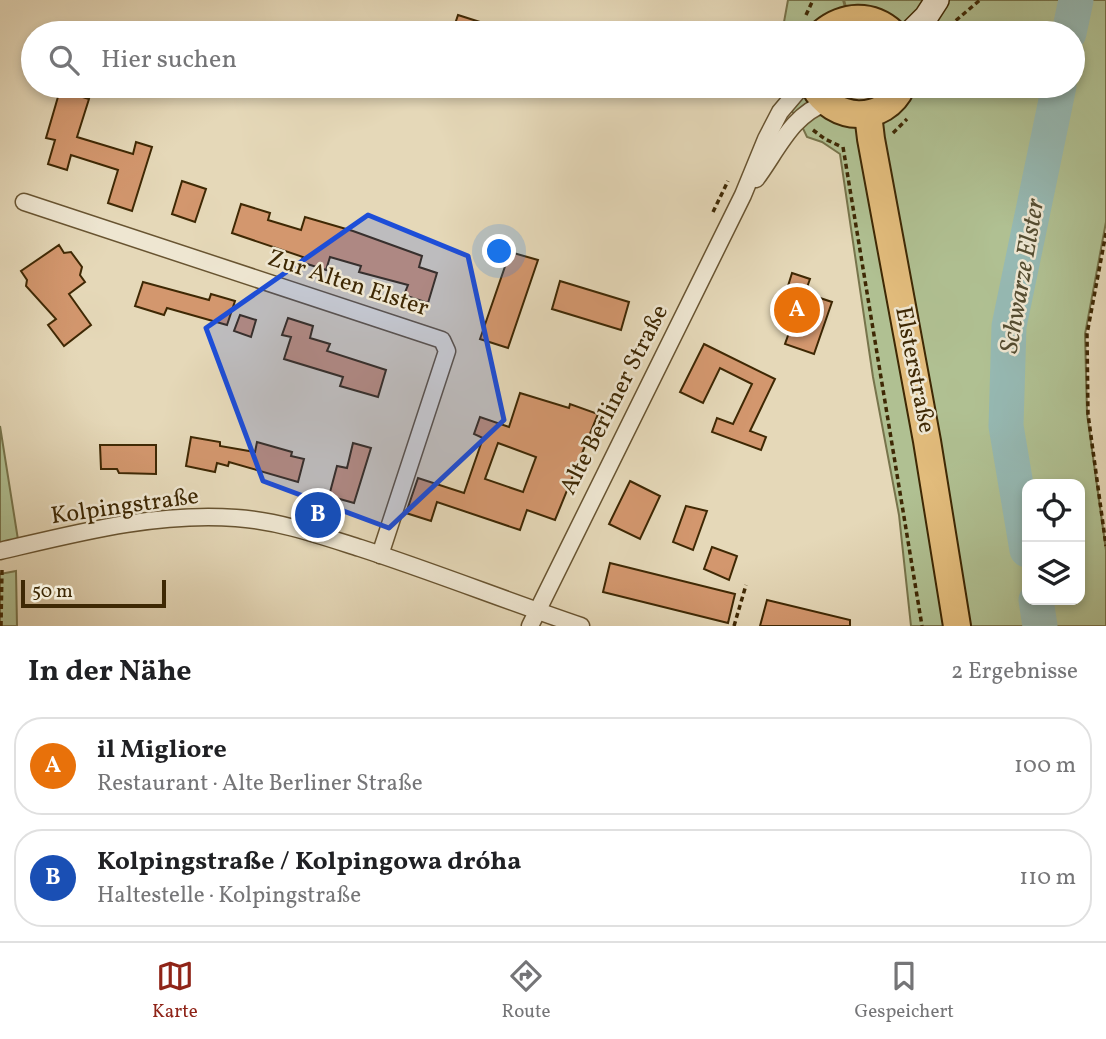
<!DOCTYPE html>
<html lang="de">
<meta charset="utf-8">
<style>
:root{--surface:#fff;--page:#f2f2f2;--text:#202124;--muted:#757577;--line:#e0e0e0;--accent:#8f2418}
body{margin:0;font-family:Vollkorn,serif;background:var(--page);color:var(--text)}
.controls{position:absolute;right:21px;bottom:21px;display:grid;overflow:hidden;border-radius:14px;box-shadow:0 4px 10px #0003}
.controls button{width:63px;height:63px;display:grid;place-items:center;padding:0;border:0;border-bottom:2px solid var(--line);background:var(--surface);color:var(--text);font:35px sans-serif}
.scale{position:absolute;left:21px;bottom:18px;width:145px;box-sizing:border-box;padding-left:7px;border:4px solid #3e2804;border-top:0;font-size:19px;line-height:24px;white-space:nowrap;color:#3e2804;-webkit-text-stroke:5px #eee6d1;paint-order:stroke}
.you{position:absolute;left:500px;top:252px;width:24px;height:24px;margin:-18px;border:5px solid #fff;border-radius:50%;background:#1a73e8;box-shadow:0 0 0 10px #1a73e833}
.badge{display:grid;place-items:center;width:46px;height:46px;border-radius:50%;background:var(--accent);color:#fff;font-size:23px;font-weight:700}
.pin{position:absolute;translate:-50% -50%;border:4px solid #fff;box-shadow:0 2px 7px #0006}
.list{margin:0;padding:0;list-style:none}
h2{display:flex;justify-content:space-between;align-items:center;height:91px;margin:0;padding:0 28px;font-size:30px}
h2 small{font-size:23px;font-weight:400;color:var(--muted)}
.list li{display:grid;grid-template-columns:46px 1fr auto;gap:21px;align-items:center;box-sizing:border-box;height:98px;margin:0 14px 14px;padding:0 14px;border:2px solid var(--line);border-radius:28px}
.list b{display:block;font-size:26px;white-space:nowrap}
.list p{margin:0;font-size:23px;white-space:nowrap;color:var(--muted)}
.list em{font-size:23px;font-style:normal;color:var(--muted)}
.icon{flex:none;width:38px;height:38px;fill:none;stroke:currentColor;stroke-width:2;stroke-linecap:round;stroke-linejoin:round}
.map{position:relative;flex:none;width:1106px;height:626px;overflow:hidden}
.search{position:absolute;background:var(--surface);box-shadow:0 4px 10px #0003;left:21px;right:21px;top:21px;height:77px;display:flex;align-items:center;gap:18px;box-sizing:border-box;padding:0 24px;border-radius:38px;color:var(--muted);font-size:26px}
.sheet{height:315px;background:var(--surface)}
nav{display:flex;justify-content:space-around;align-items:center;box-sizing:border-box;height:98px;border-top:2px solid var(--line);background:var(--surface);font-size:19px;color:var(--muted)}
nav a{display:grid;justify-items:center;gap:4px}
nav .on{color:var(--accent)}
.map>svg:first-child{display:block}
</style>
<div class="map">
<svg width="1106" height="626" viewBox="0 0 1106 626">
<rect width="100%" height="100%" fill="#e5d8b8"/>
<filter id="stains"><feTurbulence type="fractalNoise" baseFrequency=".00286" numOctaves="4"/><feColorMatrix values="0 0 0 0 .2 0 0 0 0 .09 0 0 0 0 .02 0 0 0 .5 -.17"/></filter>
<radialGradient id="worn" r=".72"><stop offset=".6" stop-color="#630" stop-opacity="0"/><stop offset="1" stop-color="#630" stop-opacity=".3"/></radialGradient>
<g fill="#b0c092" stroke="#77744b" stroke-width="2" fill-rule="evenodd">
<path d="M788,0H843L848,18L821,33H782Z"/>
<path d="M844,0H936L908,33L849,18Z"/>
<path d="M939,0H1106V222L1085,334L1087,414L1106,550V626H960L878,111L903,86H1073V33H911ZM1027,484H1080V600H1027Z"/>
<path d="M800,91L867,115L955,626H911L899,515L873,377L840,154L822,142L807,137L799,120L787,105Z"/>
<path d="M0,426L19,546L0,550Z"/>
<path d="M16,571L17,626H0V574Z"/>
</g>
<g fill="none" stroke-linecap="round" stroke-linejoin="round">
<g stroke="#96b9b3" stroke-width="35">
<path d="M1069,33L1076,0"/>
<path d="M1027,550L1006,426L1009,326L1059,86"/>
<path d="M1036,600L1040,626"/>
</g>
</g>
<g fill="#d3976e" stroke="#3e2804" stroke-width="2" fill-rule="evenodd">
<path d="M458,15L505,30L504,33H452Z"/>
<path d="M60,90L89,99L77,137L133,154L136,142L152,147L132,211L108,203L118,170L71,155L67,170L48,164L55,140L46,138Z"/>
<path d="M182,181L206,189L195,222L172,214Z"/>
<path d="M241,204L270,213L268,220L301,230L305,217L353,231L422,256L419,267L437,273L428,303L404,295L408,285L359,272L361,266L330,257L326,270L301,262L303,257L232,233Z"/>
<path d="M59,245L64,253L71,252L82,267L80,275L85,282L69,294L91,325L64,346L48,325L56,319L26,286L27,280L21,271Z"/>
<path d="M510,252L538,260L508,348L480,339Z"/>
<path d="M792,273L810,279L805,293L832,302L814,354L785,344L790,330L783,328L796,290L788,286Z"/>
<path d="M560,281L629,302L621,330L552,309Z"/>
<path d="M143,282L209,300L211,294L235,301L227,325L167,308L164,315L135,306Z"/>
<path d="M240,315L256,320L251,337L234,331Z"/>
<path d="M288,318L313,326L310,338L330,344L327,351L386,370L378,397L340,386L343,377L284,359L291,337L282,335Z"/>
<path d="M704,344L775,379L750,431L766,437L761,450L712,432L717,418L733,424L752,384L720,368L703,403L680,392Z"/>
<path d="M520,393L569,408L570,404L598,414L555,520L527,510L520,530L437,502L431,521L406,513L418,478L464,493L483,438L474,434L480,417L509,427ZM498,443L536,457L523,492L485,479Z"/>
<path d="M191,437L220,442V446L255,452L257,442L292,452L291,456L304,459L298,482L229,462L228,466L217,463L215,472L186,466Z"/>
<path d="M353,443L371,448L354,503L329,496L337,466L347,468Z"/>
<path d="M100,445H156V474L119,473L117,469H101Z"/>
<path d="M630,481L660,496L640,539L609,524Z"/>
<path d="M686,506L707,511L693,550L673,542Z"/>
<path d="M712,547L737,556L729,580L704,569Z"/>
<path d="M610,563L735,594L728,623L603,592Z"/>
<path d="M767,600L850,620V626H760Z"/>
</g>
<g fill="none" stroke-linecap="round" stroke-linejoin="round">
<g stroke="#685431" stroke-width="19">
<g id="minor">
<path d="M756,179C776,153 792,113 827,103"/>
<path d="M24,202L442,340L447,351L380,555"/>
<path d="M0,551C77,533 156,512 236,518C279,521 319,535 360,548C434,572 507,601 581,626"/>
<path d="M530,626L743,195L766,139L780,112L802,86"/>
</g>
</g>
<g stroke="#3e2804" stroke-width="26">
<path id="secondary" d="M910,33L926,17L937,0"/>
</g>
<g stroke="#3e2804" stroke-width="30">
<g id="primary">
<path d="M822,33C844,15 871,13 893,33"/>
<path d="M814,86C832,122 885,125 902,86"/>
<path d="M868,114L871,139L927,441L957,626"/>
</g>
</g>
<g stroke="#3e2804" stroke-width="3.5" stroke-dasharray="5 3.5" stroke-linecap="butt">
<path d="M806,15L813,0"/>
<path d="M945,33L947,28L980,0"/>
<path d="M770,95L774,86"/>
<path d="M813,130L825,139L842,147"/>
<path d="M893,133L907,119"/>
<path d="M843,147L922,626"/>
<path d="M713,212L728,181"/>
<path d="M1106,233L1087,334L1088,414L1106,546"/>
<path d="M1,626L2,569"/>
<path d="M734,626L746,585"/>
</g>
<use href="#minor" stroke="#eee6d1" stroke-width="16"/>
<use href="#secondary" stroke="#eee6d1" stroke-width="23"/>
<use href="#primary" stroke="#e2bc7c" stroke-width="26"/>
</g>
<path fill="#1d4ed8" fill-opacity="0.2" stroke="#1d4ed8" stroke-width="5" stroke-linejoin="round" d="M368,215L468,256L504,420L389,528L263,481L206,328Z"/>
<g text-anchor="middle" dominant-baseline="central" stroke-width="5" stroke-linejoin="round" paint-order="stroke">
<g font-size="24" fill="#3e2804" stroke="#eee6d1">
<text transform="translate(348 284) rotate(18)">Zur Alten Elster</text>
<text transform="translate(914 370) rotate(79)">Elsterstraße</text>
<text transform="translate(615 400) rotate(-63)">Alte Berliner Straße</text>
<text transform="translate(125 507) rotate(-8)">Kolpingstraße</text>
</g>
<g font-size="26" font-style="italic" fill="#544c30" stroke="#eee6d1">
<text transform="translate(1023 276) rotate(-80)">Schwarze Elster</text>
</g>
</g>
<rect width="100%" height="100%" filter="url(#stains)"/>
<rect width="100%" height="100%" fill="url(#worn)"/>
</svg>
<div class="controls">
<button><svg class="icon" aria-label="locate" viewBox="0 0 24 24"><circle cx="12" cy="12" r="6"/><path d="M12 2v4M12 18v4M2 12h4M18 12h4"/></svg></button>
<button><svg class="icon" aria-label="layers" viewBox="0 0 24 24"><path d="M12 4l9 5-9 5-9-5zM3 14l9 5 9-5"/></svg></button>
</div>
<div class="scale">50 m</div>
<div class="you"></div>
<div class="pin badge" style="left:797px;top:310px;background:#e8710a">A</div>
<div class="pin badge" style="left:318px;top:515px;background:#1a4fb4">B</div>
<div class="search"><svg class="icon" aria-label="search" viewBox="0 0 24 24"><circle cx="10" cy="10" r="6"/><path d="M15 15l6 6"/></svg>Hier suchen</div>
</div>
<section class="sheet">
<h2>In der Nähe<small>2 Ergebnisse</small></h2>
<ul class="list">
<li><span class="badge" style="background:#e8710a">A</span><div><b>il Migliore</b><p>Restaurant · Alte Berliner Straße</p></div><em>100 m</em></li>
<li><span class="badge" style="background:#1a4fb4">B</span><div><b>Kolpingstraße / Kolpingowa dróha</b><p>Haltestelle · Kolpingstraße</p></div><em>110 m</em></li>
</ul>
</section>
<nav>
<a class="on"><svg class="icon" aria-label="map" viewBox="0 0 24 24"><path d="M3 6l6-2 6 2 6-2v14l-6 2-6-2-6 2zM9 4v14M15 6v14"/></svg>Karte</a>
<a><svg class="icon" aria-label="directions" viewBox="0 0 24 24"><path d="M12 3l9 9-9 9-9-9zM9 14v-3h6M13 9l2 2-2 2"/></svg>Route</a>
<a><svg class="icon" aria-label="saved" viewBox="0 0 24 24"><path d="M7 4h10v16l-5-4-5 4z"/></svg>Gespeichert</a>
</nav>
